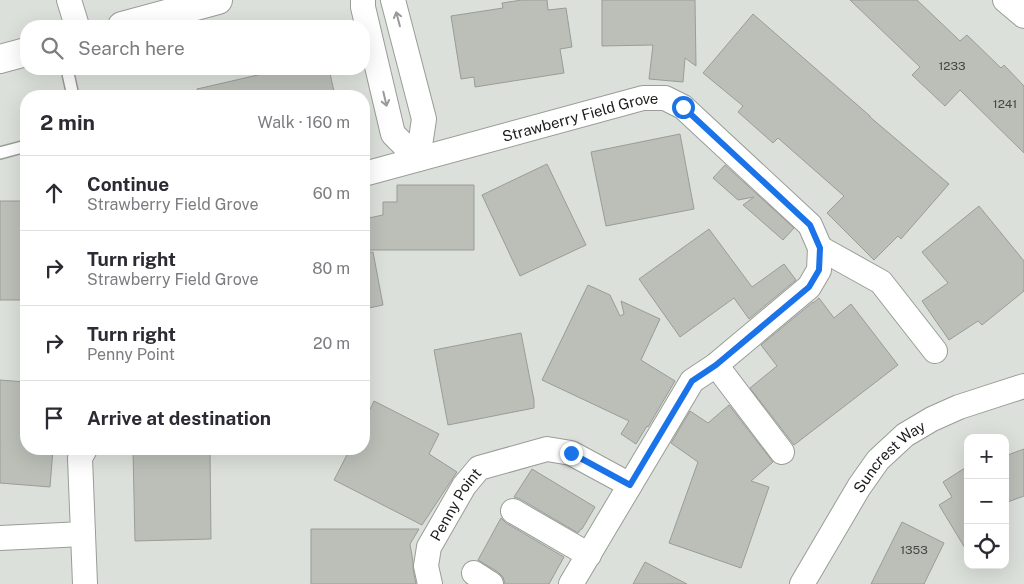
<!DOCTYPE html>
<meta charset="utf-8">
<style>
:root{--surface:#fff;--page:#f7f7f7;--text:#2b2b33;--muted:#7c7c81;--line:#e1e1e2}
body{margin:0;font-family:"Public Sans",sans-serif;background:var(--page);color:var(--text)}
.controls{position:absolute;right:15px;bottom:15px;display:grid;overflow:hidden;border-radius:10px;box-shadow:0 5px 20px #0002}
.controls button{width:45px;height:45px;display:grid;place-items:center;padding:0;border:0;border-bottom:1px solid var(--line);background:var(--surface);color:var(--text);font:25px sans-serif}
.stop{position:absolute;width:15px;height:15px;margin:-11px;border:4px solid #1a73e8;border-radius:50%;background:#fff}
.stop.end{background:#1a73e8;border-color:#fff;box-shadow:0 1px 5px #0008}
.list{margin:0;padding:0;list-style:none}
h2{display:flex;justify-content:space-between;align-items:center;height:65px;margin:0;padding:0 20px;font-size:21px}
h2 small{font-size:16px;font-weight:400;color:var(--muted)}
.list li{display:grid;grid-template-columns:32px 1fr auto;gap:15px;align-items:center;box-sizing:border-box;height:75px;padding:0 20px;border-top:1px solid var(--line)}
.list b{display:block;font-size:19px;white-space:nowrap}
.list p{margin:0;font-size:16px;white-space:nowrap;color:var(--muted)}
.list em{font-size:16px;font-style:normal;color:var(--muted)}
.icon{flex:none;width:28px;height:28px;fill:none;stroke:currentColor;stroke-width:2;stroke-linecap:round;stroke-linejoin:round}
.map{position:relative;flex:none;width:1024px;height:584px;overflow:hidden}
.search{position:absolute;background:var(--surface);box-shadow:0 5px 20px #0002;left:20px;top:20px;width:350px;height:55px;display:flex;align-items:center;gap:12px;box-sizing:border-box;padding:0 18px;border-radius:20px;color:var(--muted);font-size:19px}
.panel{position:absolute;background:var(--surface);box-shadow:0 5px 20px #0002;left:20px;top:90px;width:350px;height:365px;border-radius:20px}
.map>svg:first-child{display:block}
</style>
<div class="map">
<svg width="1024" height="584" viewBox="0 0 1024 584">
<rect width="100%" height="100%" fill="#dce0da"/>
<g fill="#bbbfb8" stroke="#999d97">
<path d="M522,0H547L548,10L566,8L572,47L560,49L564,73L475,87L474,77L461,79L451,16L503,8L502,3Z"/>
<path d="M602,0H695L696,66L685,58L683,82L649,79L653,45L602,46Z"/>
<path d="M850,0H917L960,41L967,35L1001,68L1004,65L1024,86V153L960,90L945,106L912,75L920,67Z"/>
<path d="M753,14L870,116V117L949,184L901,239L898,236L874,260L827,213L844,196L778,138L773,143L738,112L743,106L703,73Z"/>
<path d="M284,69H329L335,96H198L197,89Z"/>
<path d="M680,134L694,209L606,226L591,152Z"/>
<path d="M547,164L586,245L520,276L482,195Z"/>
<path d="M725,165L794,228L783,240L743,205L754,197L738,200L713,178Z"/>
<path d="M397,185H474V250H364V219L383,215V202H397Z"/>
<rect x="0" y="201" width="26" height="99"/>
<path d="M979,206L1024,261V291L982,325L978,321L949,340L922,301L948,283L922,252Z"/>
<path d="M709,229L752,287L784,264L796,280L749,319L734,298L680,337L639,279Z"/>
<path d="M373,252L383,305L364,309V253Z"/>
<path d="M588,285L610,295L620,316L624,314L621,301L660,319L641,360L675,381L648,427L647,426L636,444L621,434L629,421L542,380Z"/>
<path d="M819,298L834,318L851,304L898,365L794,445L750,388L777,366L761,345L813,302V303Z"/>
<path d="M521,333L534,400V408L448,425L434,350Z"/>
<path d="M0,380L26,382V449H53L50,487L0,483Z"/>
<path d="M374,401L439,434L429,454L457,472L422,525L334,480L350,449H364V422Z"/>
<path d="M729,405L773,462L751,481L769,487L741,568L669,543L698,462L671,443L690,411L708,423Z"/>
<path d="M1024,449V496L1005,503V456Z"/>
<path d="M210,450L211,539L135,541L133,451Z"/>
<path d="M968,466V553L939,505L952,497L943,482Z"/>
<path d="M532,469L595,507L582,529H581L578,533L520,499L514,497Z"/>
<path d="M501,518L506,523L564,557L549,584H505L503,577L498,572L478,560Z"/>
<path d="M902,522L944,543L924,584H871Z"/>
<path d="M311,529H419L410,544L413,562V569L416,584H311Z"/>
<path d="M645,562L687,584H633Z"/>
</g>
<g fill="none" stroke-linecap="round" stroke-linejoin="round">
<g stroke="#999d97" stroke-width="14">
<g id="service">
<path d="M67,69L73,96"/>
<path d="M0,153L26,146"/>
</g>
</g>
<g stroke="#999d97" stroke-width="26">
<g id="minor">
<path d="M69,0L77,26"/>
<path d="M363,0V7L393,134L418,159L424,119L393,0"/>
<path d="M1005,0L1024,16"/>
<path id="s1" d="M364,174L643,98H665L683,107L810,225L820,248L819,270L809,287L716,365L692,381L571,584"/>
<path d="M820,248L881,282L935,351"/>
<path d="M716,365L782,452"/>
<path d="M85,449L80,458L85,584"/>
<path d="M513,511L589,555"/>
<path d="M0,538L83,534"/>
<path d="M474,573L491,584"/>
<path id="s2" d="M430,584L426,566L429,547L464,486L479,468L547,449L571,453L630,485"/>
<path id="s3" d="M802,584L859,487L878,460L905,435L932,419L959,407L1024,386"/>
</g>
</g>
<g stroke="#999d97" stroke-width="30">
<g id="secondary">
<path d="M122,26L218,0"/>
<path d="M0,59L26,52"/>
</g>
</g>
<use href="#service" stroke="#fff" stroke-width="11"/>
<use href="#minor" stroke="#fff" stroke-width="24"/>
<use href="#secondary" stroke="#fff" stroke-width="28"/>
</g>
<defs><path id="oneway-shaft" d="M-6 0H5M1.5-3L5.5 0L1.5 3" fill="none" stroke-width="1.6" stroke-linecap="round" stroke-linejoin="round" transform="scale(1.25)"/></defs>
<g stroke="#999a99">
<use href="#oneway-shaft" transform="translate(398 19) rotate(-105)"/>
<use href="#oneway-shaft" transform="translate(385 99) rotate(77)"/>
</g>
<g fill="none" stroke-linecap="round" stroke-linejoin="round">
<path stroke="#1a73e8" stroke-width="6" d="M571,453L630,485L692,381L716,365L809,287L819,270L820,248L810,225L683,107"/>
</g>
<g text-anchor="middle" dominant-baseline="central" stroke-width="4.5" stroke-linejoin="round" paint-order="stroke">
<g font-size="12" fill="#444643">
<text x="952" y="66">1233</text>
<text x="1005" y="104">1241</text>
<text x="914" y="550">1353</text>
</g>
<g font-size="15" fill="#1d1e1c" stroke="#fff">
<text stroke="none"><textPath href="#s1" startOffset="224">Strawberry Field Grove</textPath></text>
<text stroke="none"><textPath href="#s3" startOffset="156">Suncrest Way</textPath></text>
<text stroke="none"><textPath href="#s2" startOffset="88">Penny Point</textPath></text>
</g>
</g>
</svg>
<div class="controls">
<button>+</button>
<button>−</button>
<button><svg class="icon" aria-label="locate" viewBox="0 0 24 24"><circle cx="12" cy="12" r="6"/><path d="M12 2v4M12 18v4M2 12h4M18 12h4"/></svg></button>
</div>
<div class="stop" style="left:683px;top:107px"></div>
<div class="stop end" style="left:571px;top:453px"></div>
<div class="search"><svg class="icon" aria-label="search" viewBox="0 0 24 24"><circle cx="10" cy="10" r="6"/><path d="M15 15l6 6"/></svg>Search here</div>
<section class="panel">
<h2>2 min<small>Walk · 160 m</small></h2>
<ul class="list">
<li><svg class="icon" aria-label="ahead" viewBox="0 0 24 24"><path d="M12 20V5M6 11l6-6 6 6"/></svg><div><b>Continue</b><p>Strawberry Field Grove</p></div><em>60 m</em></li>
<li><svg class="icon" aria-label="right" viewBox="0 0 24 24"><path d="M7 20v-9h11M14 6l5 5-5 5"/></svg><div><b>Turn right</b><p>Strawberry Field Grove</p></div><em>80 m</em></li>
<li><svg class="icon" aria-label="right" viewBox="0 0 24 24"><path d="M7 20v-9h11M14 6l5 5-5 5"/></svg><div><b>Turn right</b><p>Penny Point</p></div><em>20 m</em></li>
<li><svg class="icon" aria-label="arrive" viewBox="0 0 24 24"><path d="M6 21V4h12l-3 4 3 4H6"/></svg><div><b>Arrive at destination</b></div></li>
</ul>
</section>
</div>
